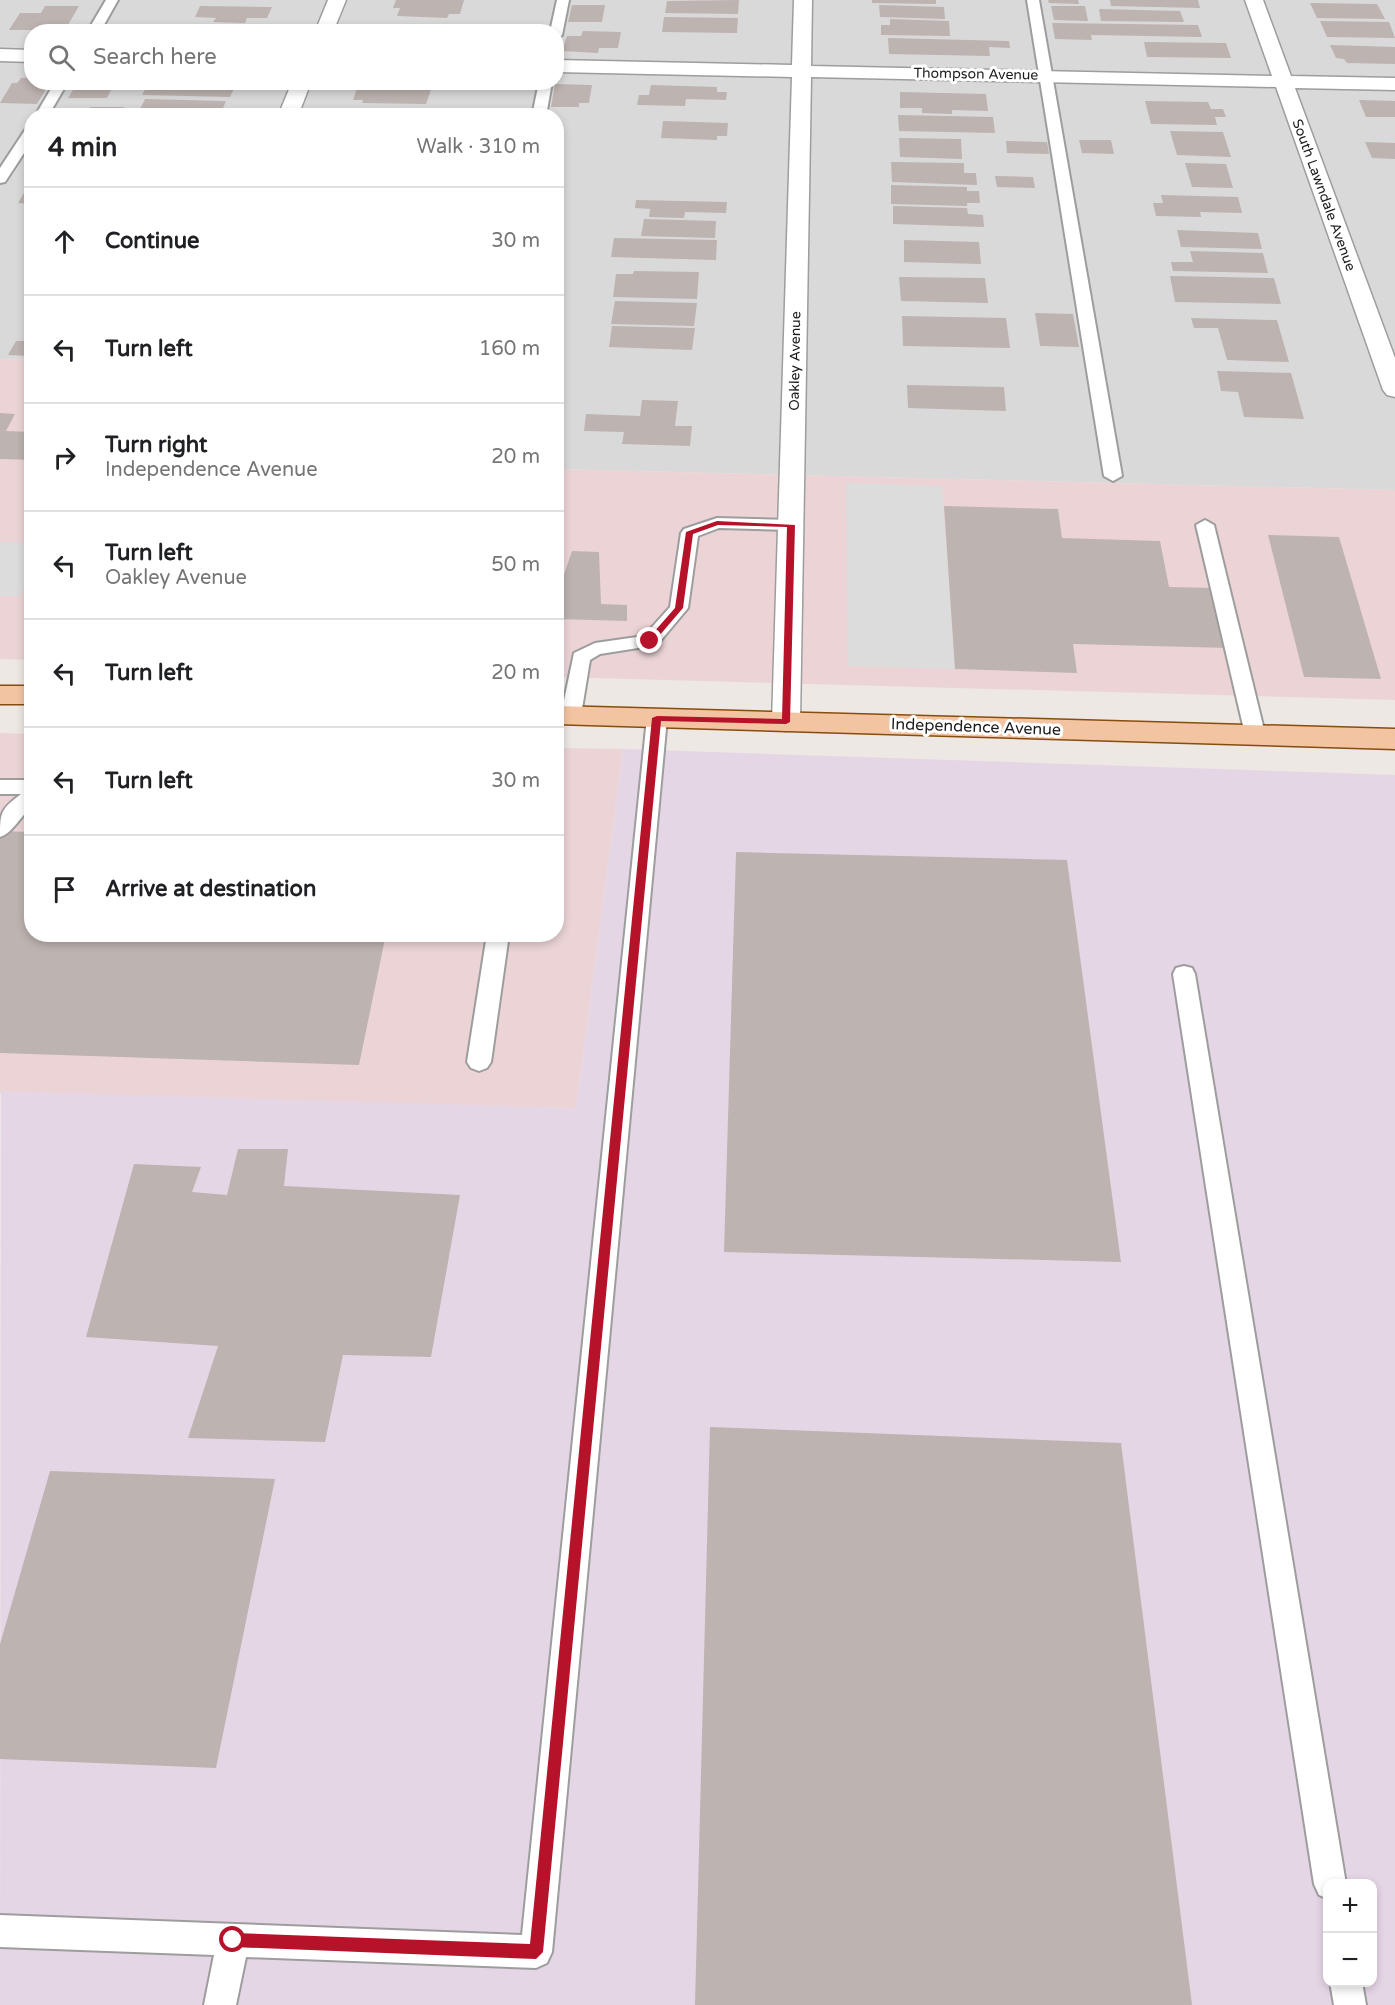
<!DOCTYPE html>
<meta charset="utf-8">
<style>
:root{--surface:#fff;--page:#f2f2f2;--text:#202124;--muted:#757577;--line:#e0e0e0}
body{margin:0;font-family:"Varela Round",sans-serif;background:var(--page);color:var(--text)}
.controls{position:absolute;right:18px;bottom:18px;display:grid;overflow:hidden;border-radius:12px;box-shadow:0 3px 9px #0003}
.controls button{width:54px;height:54px;display:grid;place-items:center;padding:0;border:0;border-bottom:2px solid var(--line);background:var(--surface);color:var(--text);font:30px sans-serif}
.stop{position:absolute;width:18px;height:18px;margin:-14px;border:4px solid #b6132a;border-radius:50%;background:#fff}
.stop.end{background:#b6132a;border-color:#fff;box-shadow:0 2px 6px #0008}
.list{margin:0;padding:0;list-style:none}
h2{display:flex;justify-content:space-between;align-items:center;height:78px;margin:0;padding:0 24px;font-size:26px}
h2 small{font-size:20px;font-weight:400;color:var(--muted)}
.list li{display:grid;grid-template-columns:39px 1fr auto;gap:18px;align-items:center;box-sizing:border-box;height:108px;padding:0 24px;border-top:2px solid var(--line)}
.list b{display:block;font-size:22px;white-space:nowrap}
.list p{margin:0;font-size:20px;white-space:nowrap;color:var(--muted)}
.list em{font-size:20px;font-style:normal;color:var(--muted)}
.icon{flex:none;width:33px;height:33px;fill:none;stroke:currentColor;stroke-width:2;stroke-linecap:round;stroke-linejoin:round}
.map{position:relative;flex:none;width:1395px;height:2005px;overflow:hidden}
.search{position:absolute;background:var(--surface);box-shadow:0 3px 9px #0003;left:24px;top:24px;width:540px;height:66px;display:flex;align-items:center;gap:15px;box-sizing:border-box;padding:0 21px;border-radius:24px;color:var(--muted);font-size:22px}
.panel{position:absolute;background:var(--surface);box-shadow:0 3px 9px #0003;left:24px;top:108px;width:540px;height:834px;border-radius:24px}
.map>svg:first-child{display:block}
</style>
<div class="map">
<svg width="1395" height="2005" viewBox="0 0 1395 2005">
<rect width="100%" height="100%" fill="#ede8e3"/>
<path fill="#dad9da" fill-rule="evenodd" d="M0,0H1395V490L557,469L556,116H32L31,360L0,359ZM32,32H556V82H32Z"/>
<g fill="#ecd4d6">
<path d="M0,359L31,360V660L0,659Z"/>
<path d="M557,469L1395,490V700L557,677Z"/>
<path d="M0,733L31,734L32,934H556L557,748L623,749L576,1108L0,1093Z"/>
</g>
<path fill="#e5d6e5" fill-rule="evenodd" d="M623,749L1395,775V2005H0L1,1091L576,1108ZM1328,1884H1372V1982H1328Z"/>
<g fill="#dcdcdc">
<path d="M846,483L942,486L955,669L848,666Z"/>
<path d="M0,542L31,543V571L20,596H0Z"/>
</g>
<g fill="#bdb3b0">
<path d="M396,0H464L460,14H449L447,18L397,16L400,8H393Z"/>
<path d="M739,0L738,14L665,13L667,1Z"/>
<path d="M872,0H936V4L872,3Z"/>
<path d="M1048,0H1078L1079,4L1049,3Z"/>
<path d="M1110,0H1198L1200,8L1111,6Z"/>
<path d="M1310,3L1377,4L1385,19L1317,18Z"/>
<path d="M572,5H605L602,22H568Z"/>
<path d="M879,5L944,7L945,19L880,17Z"/>
<path d="M45,6H79L65,30H9L20,13H41Z"/>
<path d="M200,6L272,7L267,18H247L245,23L213,22L216,18L195,17Z"/>
<path d="M1051,6H1085L1088,21L1054,20Z"/>
<path d="M1099,9L1180,11L1184,22L1101,21Z"/>
<path d="M664,17L738,18L737,33L662,32Z"/>
<path d="M890,19L949,21L950,36L881,35V25H890Z"/>
<path d="M1320,21L1389,22L1395,38L1327,37Z"/>
<path d="M1052,23L1198,25L1202,37L1091,35L1092,40L1055,39Z"/>
<path d="M187,25L265,27L262,32H184Z"/>
<path d="M583,31L621,32L618,48H599L598,53L562,51L567,36H581Z"/>
<path d="M888,38L1009,41L1010,48L989,47L990,56L889,54Z"/>
<path d="M1144,42L1226,43L1231,58L1147,57Z"/>
<path d="M1330,45L1395,47V64L1347,63L1344,59L1336,58Z"/>
<path d="M21,78H32V82L50,83L37,104L0,103L12,83H17Z"/>
<path d="M149,82H237L230,97L142,95Z"/>
<path d="M371,83L433,84L426,104L362,103L363,100H353L358,85H370Z"/>
<path d="M555,84L592,85L589,103H579V107H551Z"/>
<path d="M651,85L717,87V92H727L726,100L686,99L685,106L637,105L639,95H649Z"/>
<path d="M73,90H111L107,98H68Z"/>
<path d="M900,92L986,94L988,111L952,110V114L922,113V108H900Z"/>
<path d="M145,99L226,101L220,115L138,113Z"/>
<path d="M1359,100L1395,101V117H1366Z"/>
<path d="M1145,101L1208,102L1211,109H1223L1226,117H1215L1217,125L1151,124Z"/>
<path d="M90,107H124L119,116H85Z"/>
<path d="M898,115L993,117L995,133L899,131Z"/>
<path d="M663,121L728,123L727,136H717V140L661,138Z"/>
<path d="M1170,131L1223,132L1231,157L1177,155Z"/>
<path d="M899,138L961,139L962,159L900,157Z"/>
<path d="M1079,140H1111L1114,154L1082,153Z"/>
<path d="M1006,141L1047,142L1049,154L1007,153Z"/>
<path d="M1365,142L1395,143V159L1372,158Z"/>
<path d="M891,162L964,163V173H976L977,185L892,182Z"/>
<path d="M1185,163L1226,164L1233,188L1192,187Z"/>
<path d="M995,176L1033,177L1035,188L997,187Z"/>
<path d="M891,185L967,187V191H979L980,203H967V206L891,204Z"/>
<path d="M24,193H32V204L18,203Z"/>
<path d="M1161,195L1238,197L1242,213L1200,212L1201,217L1156,216L1153,203H1163Z"/>
<path d="M636,200L727,202L726,213L685,212L684,218L649,217L650,209L635,208Z"/>
<path d="M893,206L967,208L968,214L983,215L984,227L893,224Z"/>
<path d="M644,219L716,221L715,238L641,236Z"/>
<path d="M1177,230L1258,233L1262,249L1181,247Z"/>
<path d="M614,238L717,240L716,260L611,257Z"/>
<path d="M904,240L979,242L981,264L904,262Z"/>
<path d="M1190,251L1263,253L1268,273L1173,271L1171,262H1193Z"/>
<path d="M634,271L699,272L697,299L613,297L616,274H633Z"/>
<path d="M1170,276L1274,278L1281,304L1175,302Z"/>
<path d="M899,277L985,278L988,303L901,301Z"/>
<path d="M615,301L697,303L694,326L611,324Z"/>
<path d="M1035,313L1073,314L1079,347L1040,346Z"/>
<path d="M902,316L1006,318L1010,348L903,346Z"/>
<path d="M1191,318L1277,320L1289,362L1227,360L1218,328H1194Z"/>
<path d="M612,326L695,328L692,350L609,347Z"/>
<path d="M16,341H32V356L8,355Z"/>
<path d="M1217,371L1291,373L1304,419L1244,417L1238,392L1221,391Z"/>
<path d="M907,385L1004,387L1006,411L908,408Z"/>
<path d="M642,400L678,401L675,426H692L690,446L622,444L624,432L584,431L586,414L640,416Z"/>
<path d="M0,413L15,414L6,431L32,432V460L0,459Z"/>
<path d="M944,506L1058,509L1062,538L1160,541L1169,587L1215,588L1229,648L1073,644L1077,673L955,669Z"/>
<path d="M1268,535L1339,537L1381,679L1304,677Z"/>
<path d="M572,551L599,552L601,604L627,605V621L556,619V598Z"/>
<path d="M0,831L32,832V934H386L359,1065L0,1053Z"/>
<path d="M736,852L1067,860L1121,1262L724,1252Z"/>
<path d="M238,1149H288L284,1186L460,1195L431,1357L343,1355L325,1442L188,1438L218,1346L86,1337L134,1164L201,1167L192,1192L227,1195Z"/>
<path d="M710,1427L1121,1443L1192,2005H695Z"/>
<path d="M50,1471L275,1479L216,1768L0,1759V1644Z"/>
</g>
<g fill="none" stroke-linecap="round" stroke-linejoin="round">
<g stroke="#9d9d9d" stroke-width="4">
<g id="service">
<path d="M106,0H118L100,32H87Z"/>
<path d="M557,0H569L562,35L556,39V32H550Z"/>
<path d="M1027,0H1039L1122,476L1113,481L1104,476Z"/>
<path d="M55,82H68L48,116H35Z"/>
<path d="M539,82H552L546,116H532Z"/>
<path d="M32,126V141L5,182L0,183V168L27,127Z"/>
<path d="M717,518L791,520L800,525L791,530L719,528L698,536L688,608L657,645L600,654L590,660L581,715L578,720H564L561,715L574,653L595,643L644,636L670,607L681,533L684,529Z"/>
<path d="M1205,520L1214,525L1265,734L1262,739H1248L1245,734L1196,525Z"/>
<path d="M657,712L664,713L667,718L552,1952L547,1963L536,1968L246,1957L236,2005H204L214,1955L0,1947V1915L522,1935L647,718L650,713Z"/>
<path d="M0,780H32V807C20,816 13,833 0,837C0,812 1,809 21,794H0Z"/>
<path d="M487,934H509L491,1062L487,1068L479,1071L471,1068L467,1062Z"/>
<path d="M1184,966L1192,968L1195,974L1346,1884H1328V1899L1319,1895L1314,1884L1173,974L1176,968Z"/>
<path d="M1330,1982H1362L1366,2005H1334Z"/>
</g>
</g>
<g stroke="#9d9d9d" stroke-width="3">
<g id="minor">
<path d="M328,0H346L333,32H315Z"/>
<path d="M794,0H812L811,66L1272,76L1245,0H1263L1291,76L1395,78V90L1295,88L1395,358V397L1387,395L1383,390L1276,87L811,77L800,722L796,729L786,731L776,729L772,722L792,77L556,72V60L792,65Z"/>
<path d="M0,49L32,50V62L0,61Z"/>
<path d="M292,82H311L298,116H278Z"/>
</g>
</g>
<g stroke="#874d0e" stroke-width="3">
<g id="primary">
<rect x="0" y="686" width="32" height="18"/>
<path d="M556,706L1395,729V749L556,724Z"/>
</g>
</g>
<use href="#service" fill="#fff" fill-rule="evenodd"/>
<use href="#minor" fill="#fff" fill-rule="evenodd"/>
<use href="#primary" fill="#f3c4a2" fill-rule="evenodd"/>
</g>
<path fill="#b6132a" d="M717,521L795,525L790,722L786,724L661,721L543,1952L536,1959L233,1947L226,1940L233,1933L530,1944L652,718L657,716L782,719L787,527L718,525L693,534L683,608L653,643L646,641L675,608L686,532Z"/>
<g text-anchor="middle" dominant-baseline="central" stroke-width="6" stroke-linejoin="round" paint-order="stroke">
<g font-size="14" fill="#1c1c1c" stroke="#fff">
<text transform="translate(976 74) rotate(1)">Thompson Avenue</text>
<text transform="translate(1324 195) rotate(70)">South Lawndale Avenue</text>
<text transform="translate(795 361) rotate(-89)">Oakley Avenue</text>
</g>
<g font-size="16" fill="#1c1c1c" stroke="#fff">
<text transform="translate(976 727) rotate(2)">Independence Avenue</text>
</g>
</g>
</svg>
<div class="controls">
<button>+</button>
<button>−</button>
</div>
<div class="stop" style="left:233px;top:1940px"></div>
<div class="stop end" style="left:650px;top:641px"></div>
<div class="search"><svg class="icon" aria-label="search" viewBox="0 0 24 24"><circle cx="10" cy="10" r="6"/><path d="M15 15l6 6"/></svg>Search here</div>
<section class="panel">
<h2>4 min<small>Walk · 310 m</small></h2>
<ul class="list">
<li><svg class="icon" aria-label="ahead" viewBox="0 0 24 24"><path d="M12 20V5M6 11l6-6 6 6"/></svg><div><b>Continue</b></div><em>30 m</em></li>
<li><svg class="icon" aria-label="left" viewBox="0 0 24 24"><path d="M17 20v-9H6M10 6l-5 5 5 5"/></svg><div><b>Turn left</b></div><em>160 m</em></li>
<li><svg class="icon" aria-label="right" viewBox="0 0 24 24"><path d="M7 20v-9h11M14 6l5 5-5 5"/></svg><div><b>Turn right</b><p>Independence Avenue</p></div><em>20 m</em></li>
<li><svg class="icon" aria-label="left" viewBox="0 0 24 24"><path d="M17 20v-9H6M10 6l-5 5 5 5"/></svg><div><b>Turn left</b><p>Oakley Avenue</p></div><em>50 m</em></li>
<li><svg class="icon" aria-label="left" viewBox="0 0 24 24"><path d="M17 20v-9H6M10 6l-5 5 5 5"/></svg><div><b>Turn left</b></div><em>20 m</em></li>
<li><svg class="icon" aria-label="left" viewBox="0 0 24 24"><path d="M17 20v-9H6M10 6l-5 5 5 5"/></svg><div><b>Turn left</b></div><em>30 m</em></li>
<li><svg class="icon" aria-label="arrive" viewBox="0 0 24 24"><path d="M6 21V4h12l-3 4 3 4H6"/></svg><div><b>Arrive at destination</b></div></li>
</ul>
</section>
</div>
